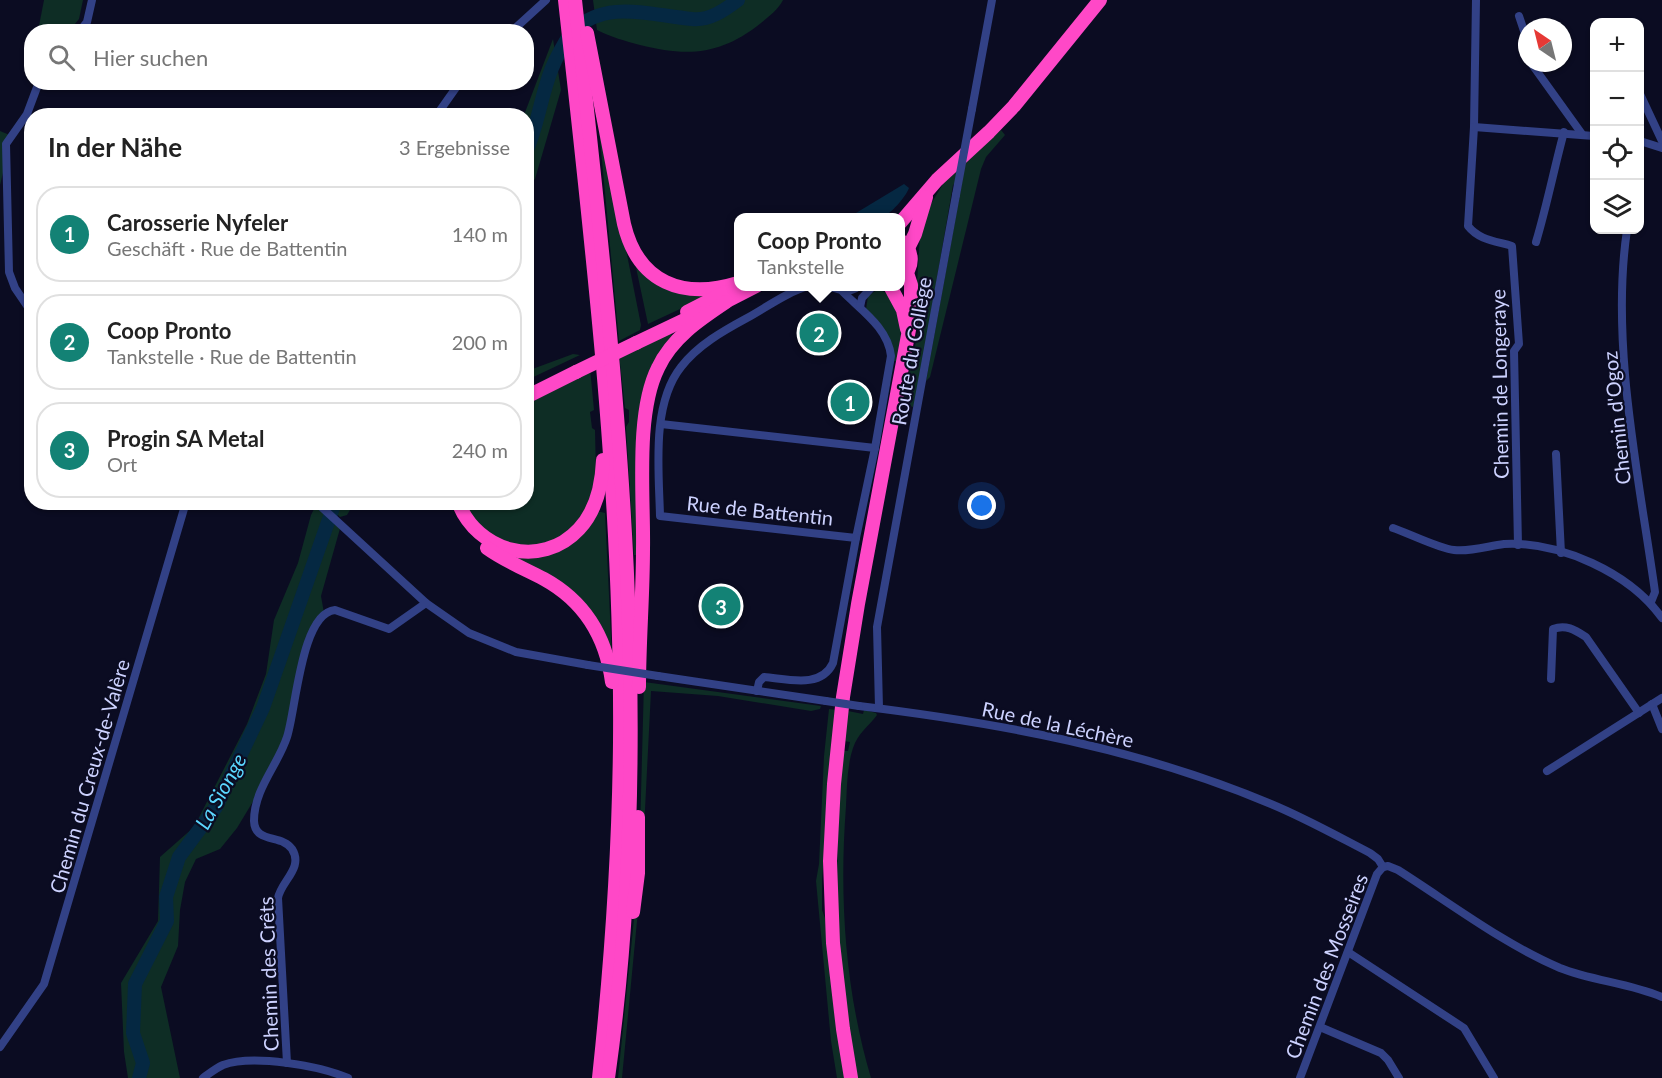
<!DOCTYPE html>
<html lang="de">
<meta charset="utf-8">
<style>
:root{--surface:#fff;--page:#f2f2f2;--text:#222;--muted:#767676;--line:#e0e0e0;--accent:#138275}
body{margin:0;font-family:Lato,sans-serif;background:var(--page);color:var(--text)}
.controls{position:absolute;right:18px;top:18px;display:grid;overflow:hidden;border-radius:12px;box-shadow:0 2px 4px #0004}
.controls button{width:54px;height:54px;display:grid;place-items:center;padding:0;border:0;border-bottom:2px solid var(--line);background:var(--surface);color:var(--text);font:30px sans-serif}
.compass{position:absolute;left:1518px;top:18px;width:54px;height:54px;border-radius:50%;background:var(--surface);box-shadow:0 2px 4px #0004;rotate:325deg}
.you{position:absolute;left:982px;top:506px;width:21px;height:21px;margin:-15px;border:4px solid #fff;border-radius:50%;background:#1a73e8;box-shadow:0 0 0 9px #1a73e833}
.badge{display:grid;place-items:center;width:39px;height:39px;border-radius:50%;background:var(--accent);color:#fff;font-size:20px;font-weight:700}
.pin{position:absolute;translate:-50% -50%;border:3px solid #fff;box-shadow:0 2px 6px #0006}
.popup{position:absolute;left:734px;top:213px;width:171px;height:78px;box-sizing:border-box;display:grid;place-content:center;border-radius:12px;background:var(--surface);filter:drop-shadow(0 2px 4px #0005);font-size:20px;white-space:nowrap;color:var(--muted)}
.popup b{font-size:22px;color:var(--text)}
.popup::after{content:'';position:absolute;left:50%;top:100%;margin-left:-12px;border:12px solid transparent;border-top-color:var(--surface)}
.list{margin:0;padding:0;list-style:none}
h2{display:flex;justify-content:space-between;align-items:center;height:78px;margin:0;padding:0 24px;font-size:26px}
h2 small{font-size:20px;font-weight:400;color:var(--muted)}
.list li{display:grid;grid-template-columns:39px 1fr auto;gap:18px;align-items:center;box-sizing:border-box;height:96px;margin:0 12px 12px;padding:0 12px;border:2px solid var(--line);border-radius:24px}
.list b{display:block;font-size:22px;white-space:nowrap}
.list p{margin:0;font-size:20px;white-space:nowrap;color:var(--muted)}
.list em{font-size:20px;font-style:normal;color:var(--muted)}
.icon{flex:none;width:33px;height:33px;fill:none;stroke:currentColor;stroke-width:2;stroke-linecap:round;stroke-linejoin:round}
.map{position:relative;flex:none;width:1662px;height:1078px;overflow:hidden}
.search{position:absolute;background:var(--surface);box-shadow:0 2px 4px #0004;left:24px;top:24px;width:510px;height:66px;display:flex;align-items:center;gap:15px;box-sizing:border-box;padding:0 21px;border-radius:24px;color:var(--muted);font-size:22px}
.panel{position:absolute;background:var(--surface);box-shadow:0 2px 4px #0004;left:24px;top:108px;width:510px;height:402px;border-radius:24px}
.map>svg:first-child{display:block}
</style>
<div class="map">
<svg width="1662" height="1078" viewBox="0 0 1662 1078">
<rect width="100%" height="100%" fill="#0b0c22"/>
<g fill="#0e2d25">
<path d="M44,0H83L79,19L69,31H38Z"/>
<path d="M593,0H783C778,10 769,16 761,23C721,55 688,57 640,45C625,41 611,37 597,30Z"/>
<path d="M553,39L561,90L535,179L527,187L526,116L524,115Z"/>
<path d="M599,129H602L641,325L640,330L619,341Z"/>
<path d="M1001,130L1005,135L986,157L981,169L930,377L926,381L963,177L953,185L916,400L913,407L902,404L919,328L917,283L920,235L926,212L943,184Z"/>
<path d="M0,131L12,136L0,185Z"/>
<path d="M634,258L639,264L710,295L648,324Z"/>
<path d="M877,290C887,291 890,296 894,305C904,328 901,337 898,362L894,361C893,338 881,326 866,309L868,296Z"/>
<path d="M670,333L674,338L656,363L639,555H634L626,427L629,422V410L625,408L619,354Z"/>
<path d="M573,354L580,355L527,380V371Z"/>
<path d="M590,368L594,410L590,412L592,428L595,430L596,476L593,494L585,513L562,537L532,547L503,543L476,523L464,503L526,502L527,402Z"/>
<path d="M317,503L341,525L321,596L324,613L313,629L290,727L263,785L237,828L220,849L196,859L185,882L180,910L178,946L161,987L180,1078H128L124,1052L121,983L158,921L160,857L194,827L247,724L266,674L274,620L298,563L311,515Z"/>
<path d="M326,503H354L347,515L340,517Z"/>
<path d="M597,511L605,513L612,657L590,614L496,548L549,552Z"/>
<path d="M644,682L821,706L820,709L811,711L718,696L651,691L642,869L622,1078H618L639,869Z"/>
<path d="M829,709L836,710L822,880V910L826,921L846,1078H837L831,1041L816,881L819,864L824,756Z"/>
<path d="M864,710L876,713L877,715C869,726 858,733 853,748C847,766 847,787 846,806C839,898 845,990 871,1078H857C850,1033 842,988 839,942C835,878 838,815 843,751H848L850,742L844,741L848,711L863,714Z"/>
</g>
<path fill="#052842" d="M904,184L909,188C905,198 891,214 881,218C873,220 862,218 855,217L856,213Z"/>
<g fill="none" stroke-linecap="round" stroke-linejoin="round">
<g stroke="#052842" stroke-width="14">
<path d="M526,152C538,125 541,95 552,68C557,56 565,42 572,31C607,0 644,14 692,19C709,21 725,10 738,0"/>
<path d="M139,1078L143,1063L133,1033L135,984L167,921L166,897L179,857L216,807L263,708L335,502"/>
</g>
<g stroke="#324186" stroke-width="8">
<path d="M1476,0L1474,127L1468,226C1479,240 1495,241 1512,246L1519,344L1514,351L1518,545"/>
<path d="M1519,16L1527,40"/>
<path d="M79,32L87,22L92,0"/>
<path d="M511,32L546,0"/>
<path d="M1527,44L1525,54L1527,57"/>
<path d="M1531,63L1582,134"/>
<path d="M1640,94L1662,141"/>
<path d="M972,109L992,0"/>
<path d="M436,116L460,82"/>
<path d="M1474,127L1594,136"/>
<path d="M1640,141L1662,148"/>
<path d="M1627,230C1610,344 1639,477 1655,592L1651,602"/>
<path d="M1536,242C1547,205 1554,169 1564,132"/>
<path d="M809,286C787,292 767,307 747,318C723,331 698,345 681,367C651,405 659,471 660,516L856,538L875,448L891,356C888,328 862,311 843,292"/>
<path d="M827,286C840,289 847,295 859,286"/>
<path d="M860,307L862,298L873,286"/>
<path d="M32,313L15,288L9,272L6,144L27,114L39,82"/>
<path d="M661,424L875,448"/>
<path d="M1556,454L1561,553"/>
<path d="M316,502L426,603L469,633L516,652L588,665"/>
<path d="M1393,528C1408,533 1440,549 1454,550C1471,552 1488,546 1504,544C1560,541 1630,573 1662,618"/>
<path d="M658,676L826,701"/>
<path d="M1551,679L1553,629C1566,624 1575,630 1586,637L1639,713"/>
<path d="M757,691L759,682L764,677C788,679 821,689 833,663L856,538"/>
<path d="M1652,704L1662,729"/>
<path d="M859,706C1000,723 1141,749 1271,804C1305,818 1337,836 1370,853L1378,859L1383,867"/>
<path d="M879,708L877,627L956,195"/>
<path d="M1547,771L1662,698"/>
<path d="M1383,867L1388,866L1398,870C1450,903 1502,943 1560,968C1593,981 1629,983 1662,997"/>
<path d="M1348,952L1464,1028L1494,1078"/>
<path d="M1320,1027L1381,1053L1388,1060L1399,1078"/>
<path d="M0,1047L44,984L186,502"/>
<path d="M287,1063L278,898C281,881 304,868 292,849C282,834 255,844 254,821C254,789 278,765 287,737C296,710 301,613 335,610L389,629L426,603"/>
<path d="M203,1078C210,1073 216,1068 223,1065C253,1054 320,1066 348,1078"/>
<path d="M1300,1078L1377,874L1383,867"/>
</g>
<g stroke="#ff48c7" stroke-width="14">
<path d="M565,0C592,246 622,494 620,742C619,855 611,966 599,1078"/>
<path d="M575,0C614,357 659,719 608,1078"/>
<path d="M587,33L624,224C638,283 683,300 738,283"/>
<path d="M900,223L937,180L989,132L1014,106L1100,0"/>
<path d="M900,240C914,251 914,266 902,278"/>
<path d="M908,248L915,234L926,197"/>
<path d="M890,286L903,310L907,329"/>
<path d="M719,305L756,286"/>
<path d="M687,312L726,292"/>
<path d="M636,343L699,313"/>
<path d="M526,397L576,372"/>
<path d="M458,502C477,552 541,570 579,529C596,511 602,485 603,460"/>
<path d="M487,548C505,561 525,569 544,579C584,601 606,637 612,682"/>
<path d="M639,687C639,641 643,595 643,549C644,497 635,414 658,368C672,338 699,320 726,302"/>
<path d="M633,912L638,873V817"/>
<path d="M851,1078L843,1029L833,943L830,861L834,784L843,697L858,604L911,319V285L907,273"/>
</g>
<g stroke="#324186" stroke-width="8">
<path d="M956,195L972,109"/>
<path d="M588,665L658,676"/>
<path d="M826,701L859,706"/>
</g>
<path stroke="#ff48c7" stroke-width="14" d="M576,372L636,343"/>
</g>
<g text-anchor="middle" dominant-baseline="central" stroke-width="4.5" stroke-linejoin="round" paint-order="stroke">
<g font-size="20" fill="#cdd2ff" stroke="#0b0c22">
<text transform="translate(911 351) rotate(-80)">Route du Collège</text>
<text transform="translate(1499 384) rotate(-91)">Chemin de Longeraye</text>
<text transform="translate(1616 418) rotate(-96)">Chemin d'Ogoz</text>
<text transform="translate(760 510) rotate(6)">Rue de Battentin</text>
<text transform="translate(1058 724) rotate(12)">Rue de la Léchère</text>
<text transform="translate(89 776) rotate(-74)">Chemin du Creux-de-Valère</text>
<text transform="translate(1326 966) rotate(-69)">Chemin des Mosseires</text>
<text transform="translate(268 974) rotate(-92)">Chemin des Crêts</text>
</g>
<g font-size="21" font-style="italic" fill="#5bd7ff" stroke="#0b0c22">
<text transform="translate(220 791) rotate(-61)">La Sionge</text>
</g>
</g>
</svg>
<div class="controls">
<button>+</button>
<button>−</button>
<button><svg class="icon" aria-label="locate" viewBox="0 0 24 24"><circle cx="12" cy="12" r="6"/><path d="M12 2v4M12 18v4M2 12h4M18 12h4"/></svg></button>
<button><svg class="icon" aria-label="layers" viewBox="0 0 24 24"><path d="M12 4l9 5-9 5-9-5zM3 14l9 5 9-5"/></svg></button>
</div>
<svg class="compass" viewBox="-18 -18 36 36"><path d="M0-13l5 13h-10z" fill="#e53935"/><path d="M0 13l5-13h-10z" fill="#767676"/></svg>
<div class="you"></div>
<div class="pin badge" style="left:850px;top:402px">1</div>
<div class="pin badge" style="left:819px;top:333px">2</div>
<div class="popup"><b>Coop Pronto</b>Tankstelle</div>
<div class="pin badge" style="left:721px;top:606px">3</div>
<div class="search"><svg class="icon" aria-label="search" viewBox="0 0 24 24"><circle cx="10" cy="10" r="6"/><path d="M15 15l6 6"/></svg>Hier suchen</div>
<section class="panel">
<h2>In der Nähe<small>3 Ergebnisse</small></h2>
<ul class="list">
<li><span class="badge">1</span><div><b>Carosserie Nyfeler</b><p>Geschäft · Rue de Battentin</p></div><em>140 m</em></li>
<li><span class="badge">2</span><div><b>Coop Pronto</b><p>Tankstelle · Rue de Battentin</p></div><em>200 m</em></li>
<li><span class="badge">3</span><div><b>Progin SA Metal</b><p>Ort</p></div><em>240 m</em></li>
</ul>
</section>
</div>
